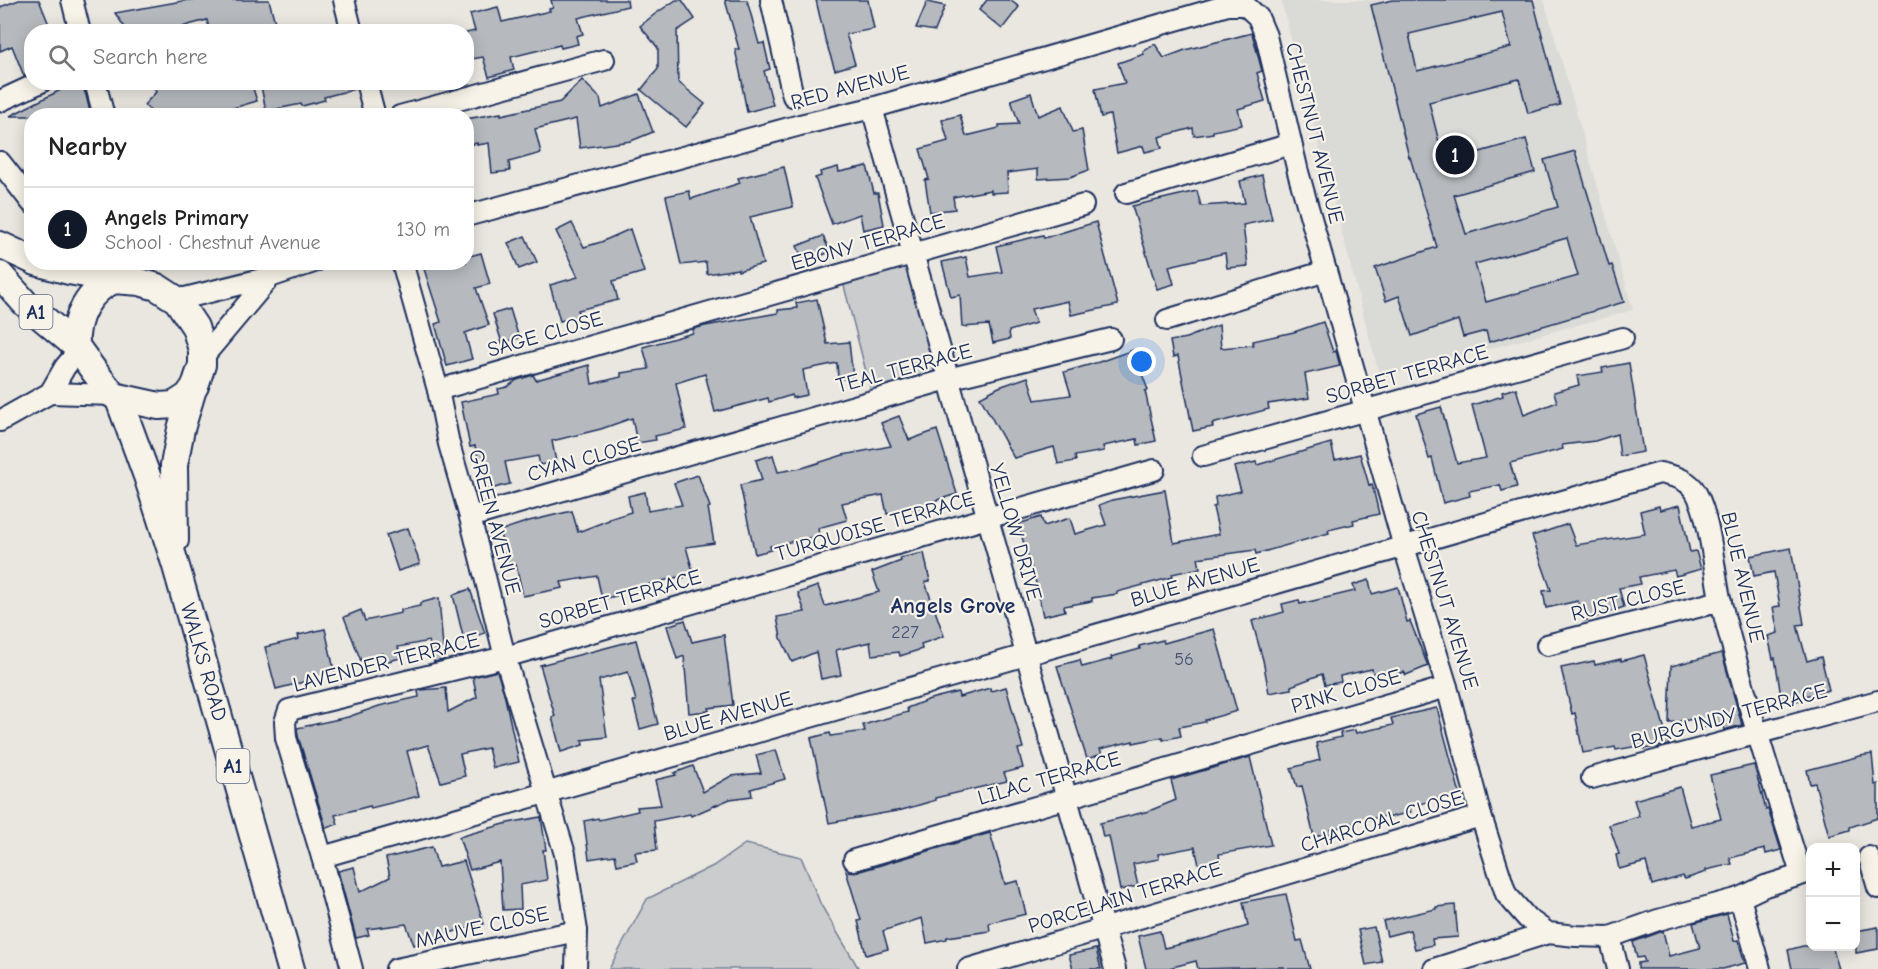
<!DOCTYPE html>
<meta charset="utf-8">
<style>
:root{--surface:#fff;--page:#f6f6f6;--text:#222;--muted:#767676;--line:#e0e0e0;--accent:#111827}
body{margin:0;font-family:"Comic Neue",sans-serif;background:var(--page);color:var(--text)}
.controls{position:absolute;right:18px;bottom:18px;display:grid;overflow:hidden;border-radius:12px;box-shadow:0 3px 15px #0003}
.controls button{width:54px;height:54px;display:grid;place-items:center;padding:0;border:0;border-bottom:2px solid var(--line);background:var(--surface);color:var(--text);font:30px sans-serif}
.you{position:absolute;left:1142px;top:362px;width:21px;height:21px;margin:-15px;border:4px solid #fff;border-radius:50%;background:#1a73e8;box-shadow:0 0 0 9px #1a73e833}
.badge{display:grid;place-items:center;width:39px;height:39px;border-radius:50%;background:var(--accent);color:#fff;font-size:20px;font-weight:700}
.pin{position:absolute;translate:-50% -50%;border:3px solid #fff;box-shadow:0 2px 6px #0006}
.list{margin:0;padding:0;list-style:none}
h2{display:flex;justify-content:space-between;align-items:center;height:78px;margin:0;padding:0 24px;font-size:26px}
h2 small{font-size:20px;font-weight:400;color:var(--muted)}
.list li{display:grid;grid-template-columns:39px 1fr auto;gap:18px;align-items:center;box-sizing:border-box;height:84px;padding:0 24px;border-top:2px solid var(--line)}
.list b{display:block;font-size:22px;white-space:nowrap}
.list p{margin:0;font-size:20px;white-space:nowrap;color:var(--muted)}
.list em{font-size:20px;font-style:normal;color:var(--muted)}
.icon{flex:none;width:33px;height:33px;fill:none;stroke:currentColor;stroke-width:2;stroke-linecap:round;stroke-linejoin:round}
.map{position:relative;flex:none;width:1878px;height:969px;overflow:hidden}
.search{position:absolute;background:var(--surface);box-shadow:0 3px 15px #0003;left:24px;top:24px;width:450px;height:66px;display:flex;align-items:center;gap:15px;box-sizing:border-box;padding:0 21px;border-radius:24px;color:var(--muted);font-size:22px}
.panel{position:absolute;background:var(--surface);box-shadow:0 3px 15px #0003;left:24px;top:108px;width:450px;height:162px;border-radius:24px}
.map>svg:first-child{display:block}
</style>
<div class="map">
<svg width="1878" height="969" viewBox="0 0 1878 969">
<rect width="100%" height="100%" fill="#eae7e0"/>
<filter id="ink" filterUnits="userSpaceOnUse"><feTurbulence type="fractalNoise" baseFrequency=".0167" numOctaves="2"/><feDisplacementMap in="SourceGraphic" scale="12" xChannelSelector="R" yChannelSelector="G"/><feConvolveMatrix kernelMatrix="1 2 1 2 8 2 1 2 1" color-interpolation-filters="sRGB"/></filter>
<g filter="url(#ink)">
<path fill="#dadad6" d="M1281,0H1544L1633,310L1380,378Z"/>
<g fill="#cbcccd" stroke="#737e96" stroke-width="1.5">
<path d="M908,264L939,377L872,395L843,282Z"/>
<path d="M745,844L801,857L821,905L859,969H609L647,899L713,866Z"/>
</g>
<g fill="#b6babf" stroke="#1b2f5e" stroke-width="1.5" fill-rule="evenodd">
<path d="M19,0H39L52,32H32V73L24,76L12,46L0,51V7Z"/>
<path d="M188,0H269L276,26L254,32H248L247,27L226,32H210L207,20L177,28V32H128L115,13Z"/>
<path d="M551,0H627L628,6L578,18L583,34L576,36L578,44L561,48L560,45L511,57L514,70L489,77L483,57L466,60V33L475,31L470,14L498,7L502,22L550,11L549,9L553,8Z"/>
<path d="M676,0H682L695,19L677,31L678,82L705,104L686,127L641,90L658,69V48L640,26L655,14Z"/>
<path d="M725,0H747L759,44L764,43L770,69L764,71L773,105L747,112L742,86H743L735,49H739Z"/>
<path d="M816,0H868L874,29L846,34L855,64L835,70L825,39Z"/>
<path d="M987,0H1010L1019,7L1002,29L979,10Z"/>
<path d="M1393,0H1533L1560,105L1528,113L1519,79L1429,102L1444,162L1526,139L1535,172L1454,195L1466,234L1558,207L1544,160L1575,151L1609,266L1612,265L1624,302L1489,342L1486,331L1463,337L1458,320L1412,336L1399,296L1386,301L1375,268L1437,247L1410,157H1409L1371,5ZM1502,12L1511,47L1417,71L1409,34ZM1567,238L1578,276L1486,302L1475,264Z"/>
<path d="M927,2L945,6L935,31L916,28Z"/>
<path d="M1252,33L1262,71L1257,73L1265,101L1238,109L1242,125L1213,131V133L1194,136L1193,128L1159,137L1162,148L1145,152L1143,146L1117,153L1110,115L1101,117L1095,89L1125,83L1118,63L1144,54L1143,52L1155,44L1164,58L1185,50Z"/>
<path d="M582,80L600,98L602,108L639,94L653,132L631,141L580,148L576,119L539,128L535,129L541,153L509,162L510,171L492,173L489,143L477,145V143L466,146V119L501,113V115L560,102Z"/>
<path d="M76,82H80L86,95L91,116H10Z"/>
<path d="M151,82H251L257,101L206,116H156L144,105L156,92Z"/>
<path d="M279,82H354L355,89L324,97L325,100L302,106L301,104L266,111L261,86Z"/>
<path d="M1031,93L1038,116L1063,106L1073,132L1082,130L1089,170L1070,177L1038,179V169L1007,173L1008,192L991,193V190L953,197L955,209L930,212L925,180L929,179L920,149L948,141L942,120L960,115L966,136L999,128V125L1019,124L1011,100Z"/>
<path d="M867,166L874,193H878L884,225L863,230L860,214L832,224L815,178L821,176L820,172L838,167L839,172Z"/>
<path d="M784,167L793,207L750,217L763,264L738,271V269L707,274L706,262L681,265L666,196L689,191L691,199L740,183L738,178Z"/>
<path d="M1262,175L1272,219L1243,225L1248,266L1227,268L1225,253L1169,266L1174,284L1157,289L1132,206L1197,191L1201,206L1245,203L1240,181Z"/>
<path d="M1096,222L1118,305L1071,315L1068,301L1031,309L1036,323L1009,331L1010,339L993,343L989,325L962,327L960,295L951,297L942,262L966,257L970,277L1002,272L996,246L1043,235L1044,238Z"/>
<path d="M572,223L584,247L601,242L630,229L644,272L613,281L618,300L578,310L579,316L560,321L550,285L578,277L556,231Z"/>
<path d="M525,236L537,262L519,269L508,243Z"/>
<path d="M823,236L830,252L804,262L797,246Z"/>
<path d="M481,253L490,284L476,288L489,325L465,333L472,359L447,366L435,324L441,322L424,269L446,262H466V257Z"/>
<path d="M817,299L827,344L849,342L853,378L838,379L837,363L803,370L807,395L792,398V395L769,402L768,398L715,412L705,374L676,383L686,429L655,436L656,440L637,443L632,418L601,429L552,441L556,462L540,465L538,456L505,462L510,484L486,490L475,446L470,447L461,402L499,394L498,389L507,387L517,380L533,375L536,380L589,365L592,384L621,377V373L649,369L643,347L693,333V329L705,326L778,313V310L797,308L796,303Z"/>
<path d="M510,309L519,338L502,343L493,314Z"/>
<path d="M1323,322L1333,352L1336,351L1340,366L1305,374L1309,398L1268,404L1269,409L1212,424L1213,427L1193,431L1178,356L1173,357L1170,341L1186,338L1219,325L1221,348L1253,345V341L1294,332Z"/>
<path d="M1133,350L1148,390L1145,391L1156,441L1138,445L1137,439L1103,446L1104,451L1075,456L1076,461L1058,464L1054,447L1014,458L980,397L999,387L1028,377L1035,400L1071,395L1064,372L1099,362Z"/>
<path d="M1629,363L1643,452L1620,456L1617,434L1595,441L1562,445L1563,449L1510,463L1517,487L1502,491L1500,485L1469,491L1470,496L1443,503L1432,458L1429,459L1416,414L1441,407L1457,463L1486,458L1472,405L1503,396L1502,392L1516,388L1524,415L1557,402L1554,392L1579,385L1577,376L1603,372L1602,368Z"/>
<path d="M899,416L909,440L937,430L957,494L927,503L929,510L914,514L912,508L887,514L883,495L842,503L847,520L818,528L819,536L770,546L771,550L755,554L740,485L762,480L756,460L773,455L778,472L802,468L843,455L891,446L881,423Z"/>
<path d="M1331,443L1335,460L1360,454L1369,485L1372,484L1379,514L1353,520L1354,524L1328,530L1329,533L1256,554L1255,550L1198,558L1200,568L1172,574L1173,577L1117,592V594L1092,598V601L1064,606L1065,611L1043,616L1036,583L1018,524L1041,517L1044,526L1070,518L1075,534L1106,525L1099,505L1112,500L1165,490L1174,543L1219,534L1213,507L1216,506L1215,497L1241,491L1234,467L1256,462L1257,465Z"/>
<path d="M698,475L710,507L708,508L714,543L686,547L694,575L678,579V577L619,592L620,595L602,599L597,576L561,582L563,588L523,596L516,565L509,567L499,531L529,521L572,511L578,532L609,520V519L631,512L628,496L645,492L648,511L682,505L674,483Z"/>
<path d="M1680,505L1690,552L1696,551L1701,569L1676,576L1674,570L1639,577L1641,584L1619,588L1624,607L1584,621L1578,601L1546,608L1543,591L1551,590L1532,536L1568,524L1576,545L1645,534L1640,511L1659,506L1660,510Z"/>
<path d="M408,528L420,564L398,571L386,535Z"/>
<path d="M1791,548L1804,624L1797,625L1807,661L1821,657L1829,690L1801,697V700L1782,703L1775,658L1773,659L1768,636L1778,633L1773,607L1780,606L1774,572L1754,576L1750,556Z"/>
<path d="M924,553L930,581L925,582L944,636L921,644L922,649L900,656L899,652L872,655L870,642L836,650L841,675L821,679L816,652L792,662L781,638L777,617L805,612L798,593L818,586L825,606L879,592L872,572L901,561L900,558Z"/>
<path d="M1369,580L1372,594L1398,587L1407,622L1410,621L1428,666L1406,675L1404,672L1375,681L1372,669L1340,676L1341,682L1325,685L1322,674L1291,686V689L1269,693L1263,660L1252,621L1284,612L1282,604L1299,600L1300,604L1355,591L1353,585Z"/>
<path d="M470,589L485,633L464,640L453,595Z"/>
<path d="M439,598L444,660L434,662L429,641L398,647L401,658L384,662L382,653L361,661L344,617L361,610L365,621L401,613V610L420,606V603Z"/>
<path d="M685,620L692,642L724,635L733,705L708,708L709,711L689,713L684,656L677,659L667,626Z"/>
<path d="M325,629L335,674L276,689L265,647L299,639L298,635Z"/>
<path d="M1214,629L1237,711L1205,720V722L1179,727L1181,736L1163,740V737L1133,743V741L1100,749L1102,754L1087,759L1057,666L1080,660L1082,667L1112,659L1111,657L1140,649L1139,646L1163,640L1164,643Z"/>
<path d="M636,640L658,724L640,729L633,701H636L628,672L599,680L607,737L582,740L583,745L561,752L552,717L555,716L540,665Z"/>
<path d="M1722,653L1742,725L1724,730L1722,723L1697,729L1694,719L1669,723L1671,666Z"/>
<path d="M1644,655L1669,745L1644,749L1643,745L1616,750L1615,747L1583,753L1575,713L1572,714L1561,668L1594,661L1595,665L1621,659V661Z"/>
<path d="M497,671L504,693L519,762L493,768L488,748L460,754L465,776L441,782L428,745L407,751L419,796L371,808L370,806L335,815L338,824L326,828L298,736L297,728L348,717L379,706L419,697L418,691L420,690L446,688L448,712L477,697L473,677Z"/>
<path d="M1006,687L1023,748L1018,749L1023,768L1004,773L1007,781L935,798L936,800L902,810L829,823L811,738L830,733L831,736L865,731L863,725L908,712L907,708L930,699L958,692L959,697L990,688L991,691Z"/>
<path d="M1437,708L1460,794L1440,799V798L1410,807L1411,812L1387,818V816L1359,821L1331,830L1332,833L1314,837L1302,786L1297,787L1291,768L1320,760L1316,743L1341,737L1340,733L1355,730L1356,733L1393,725L1391,718Z"/>
<path d="M776,750L785,779L751,789L752,796L730,799L691,816L690,814L654,821L657,850L635,852L637,861L617,865L615,855L589,859L584,821L598,818L599,820L638,811L637,807L661,805L655,780L676,775L674,773L693,766L703,792L731,776L761,773L756,755Z"/>
<path d="M1872,754L1875,785L1878,784V818L1850,827V830L1829,836L1815,783L1810,784L1807,770L1860,756Z"/>
<path d="M1250,757L1271,845L1219,854L1220,862L1199,865L1195,847L1158,854L1159,859L1133,864L1138,886L1120,890L1109,836L1103,837L1100,823L1149,811L1176,800L1171,780Z"/>
<path d="M1754,765L1766,810L1768,809L1781,850L1766,854L1765,849L1730,858L1732,864L1706,870V872L1685,879L1683,876L1652,885L1646,862L1619,869L1616,855L1619,854L1609,825L1639,816L1634,800L1680,787L1691,826L1721,819L1710,775Z"/>
<path d="M541,817L546,850H543L547,880L520,885L521,909L503,910L500,862L470,870L459,837L508,823Z"/>
<path d="M990,833L1005,884L1018,881L1026,914L989,923L990,931L947,937V939L927,943L922,918L883,931L888,949L866,955L858,921L861,920L846,871L857,872Z"/>
<path d="M432,847L438,867L464,861L484,924L459,931V930L414,945L406,924L367,929L369,935L356,938L338,871L354,867L360,892L390,877L386,858Z"/>
<path d="M1286,894L1297,941L1302,940L1310,969H1284V967L1198,969L1196,961L1165,969H1146L1138,936L1160,931L1164,948L1207,938L1248,926L1243,902Z"/>
<path d="M1455,905L1458,937L1432,939L1433,945L1415,949L1410,930L1387,936L1383,921L1436,909V907Z"/>
<path d="M1727,914L1734,941L1738,940L1745,963L1723,969H1638V963L1645,962L1643,957L1637,958L1633,942L1663,931L1669,956L1700,948L1693,923Z"/>
<path d="M1374,927L1382,962L1366,965L1358,930Z"/>
<path d="M1878,927V949L1856,953V931Z"/>
<path d="M1803,946H1832L1839,969H1792L1788,950Z"/>
<path d="M1096,949L1101,969H1073L1069,955Z"/>
</g>
<g fill="none" stroke-linecap="round" stroke-linejoin="round">
<g stroke="#1b2f5e" stroke-width="24">
<g id="minor">
<path d="M72,0L80,32"/>
<path d="M344,0L352,32"/>
<path d="M771,0L793,96"/>
<path d="M95,82L104,116"/>
<path d="M366,82L375,116"/>
<path d="M0,101L41,82"/>
<path d="M872,108L1115,969"/>
<path d="M400,116L604,60"/>
<path d="M0,162L32,203"/>
<path d="M1126,193L1291,144"/>
<path d="M466,216L800,125L872,108L1228,5H1245L1258,17L1266,36L1298,172L1404,547L1447,687L1481,816L1506,894L1527,918L1548,933L1576,936L1610,937L1658,920L1740,898L1765,886L1810,872"/>
<path d="M402,262L438,390L449,444L470,517L505,657L565,854L577,931L576,969"/>
<path d="M177,300L270,277L314,262"/>
<path d="M1167,320L1326,271"/>
<path d="M202,358L270,277"/>
<path d="M438,390L1083,205"/>
<path d="M50,393L113,395"/>
<path d="M0,421L50,393L65,367L79,350"/>
<path d="M1203,456L1623,338"/>
<path d="M470,517L948,379L1111,339"/>
<path d="M1547,645L1721,601"/>
<path d="M1592,778L1878,701"/>
<path d="M322,857L1660,473C1673,476 1684,478 1693,488C1710,510 1714,574 1721,603C1744,694 1773,784 1801,874"/>
<path d="M1869,857L1878,888"/>
<path d="M854,860L1447,687"/>
<path d="M1740,898L1760,969"/>
<path d="M1610,937L1618,969"/>
<path d="M352,969L322,857L286,738L285,722L289,710L505,657L1154,470"/>
<path d="M396,969L577,931"/>
<path d="M968,969L1481,816"/>
<path d="M1434,969L1548,933"/>
</g>
</g>
<g stroke="#1b2f5e" stroke-width="30">
<g id="major">
<path d="M0,245L32,260"/>
<path d="M36,262L69,271L119,280"/>
<path d="M0,275L25,303L76,346"/>
<path d="M114,280L140,282L157,287L177,300L195,327L202,350V365L195,386L188,396L174,405L159,406L118,397L113,395L94,371L76,346C74,318 88,291 114,280Z"/>
<path d="M118,397L147,476L175,563L291,969"/>
<path d="M175,540L174,465L181,429L192,392"/>
</g>
</g>
<use href="#minor" stroke="#f7f3e8" stroke-width="20"/>
<use href="#major" stroke="#f7f3e8" stroke-width="26"/>
</g>
</g>
<g text-anchor="middle" dominant-baseline="central" stroke-width="4.5" stroke-linejoin="round" paint-order="stroke">
<g font-size="18" fill="#425276">
<text x="905" y="632">227</text>
<text x="1184" y="659">56</text>
</g>
<g fill="#f7f3e8" stroke="#5d6a87" stroke-width="1.5">
<rect x="19.5" y="295" width="33" height="34" rx="4.5"/>
<rect x="216.5" y="749" width="33" height="34" rx="4.5"/>
</g>
<g font-size="20" font-weight="bold" fill="#1b2f5e">
<text x="36" y="312">A1</text>
<text x="233" y="766">A1</text>
</g>
<g font-size="21" fill="#1b2f5e" stroke="#f7f3e8">
<text transform="translate(850 87) rotate(-15)">RED AVENUE</text>
<text transform="translate(1315 133) rotate(76)">CHESTNUT AVENUE</text>
<text transform="translate(868 242) rotate(-16)">EBONY TERRACE</text>
<text transform="translate(545 334) rotate(-16)">SAGE CLOSE</text>
<text transform="translate(904 368) rotate(-15)">TEAL TERRACE</text>
<text transform="translate(1407 374) rotate(-16)">SORBET TERRACE</text>
<text transform="translate(584 459) rotate(-16)">CYAN CLOSE</text>
<text transform="translate(495 522) rotate(75)">GREEN AVENUE</text>
<text transform="translate(875 526) rotate(-16)">TURQUOISE TERRACE</text>
<text transform="translate(1016 532) rotate(74)">YELLOW DRIVE</text>
<text transform="translate(1743 577) rotate(77)">BLUE AVENUE</text>
<text transform="translate(1195 582) rotate(-16)">BLUE AVENUE</text>
<text transform="translate(620 599) rotate(-16)">SORBET TERRACE</text>
<text transform="translate(1445 600) rotate(73)">CHESTNUT AVENUE</text>
<text transform="translate(1628 600) rotate(-14)">RUST CLOSE</text>
<text transform="translate(204 662) rotate(74)">WALKS ROAD</text>
<text transform="translate(386 662) rotate(-14)">LAVENDER TERRACE</text>
<text transform="translate(1346 691) rotate(-16)">PINK CLOSE</text>
<text transform="translate(728 716) rotate(-16)">BLUE AVENUE</text>
<text transform="translate(1729 716) rotate(-15)">BURGUNDY TERRACE</text>
<text transform="translate(1049 778) rotate(-16)">LILAC TERRACE</text>
<text transform="translate(1382 821) rotate(-17)">CHARCOAL CLOSE</text>
<text transform="translate(1125 897) rotate(-17)">PORCELAIN TERRACE</text>
<text transform="translate(482 927) rotate(-12)">MAUVE CLOSE</text>
</g>
<g font-size="22" font-weight="bold" fill="#1b2f5e" stroke="#f7f3e8">
<text x="953" y="606">Angels Grove</text>
</g>
</g>
</svg>
<div class="controls">
<button>+</button>
<button>−</button>
</div>
<div class="you"></div>
<div class="pin badge" style="left:1455px;top:155px">1</div>
<div class="search"><svg class="icon" aria-label="search" viewBox="0 0 24 24"><circle cx="10" cy="10" r="6"/><path d="M15 15l6 6"/></svg>Search here</div>
<section class="panel">
<h2>Nearby<small></small></h2>
<ul class="list">
<li><span class="badge">1</span><div><b>Angels Primary</b><p>School · Chestnut Avenue</p></div><em>130 m</em></li>
</ul>
</section>
</div>
